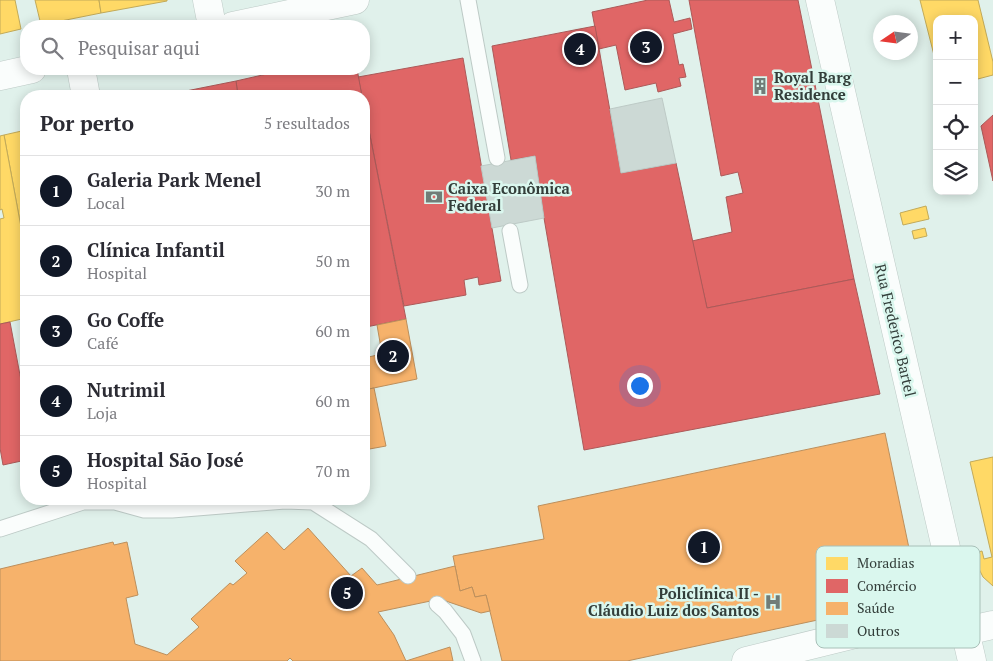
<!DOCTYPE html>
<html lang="pt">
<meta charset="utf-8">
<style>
:root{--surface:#fff;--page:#f7f7f7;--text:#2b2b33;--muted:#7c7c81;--line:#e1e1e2;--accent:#111827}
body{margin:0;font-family:"PT Serif",serif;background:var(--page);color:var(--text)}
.controls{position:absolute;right:15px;top:15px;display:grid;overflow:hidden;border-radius:10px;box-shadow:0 2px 12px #0003}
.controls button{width:45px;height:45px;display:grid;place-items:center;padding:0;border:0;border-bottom:1px solid var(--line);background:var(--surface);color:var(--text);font:25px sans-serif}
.compass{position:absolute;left:873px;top:15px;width:45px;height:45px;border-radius:50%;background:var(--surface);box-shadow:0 2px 12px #0003;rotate:257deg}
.you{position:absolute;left:639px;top:385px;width:18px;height:18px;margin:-12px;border:4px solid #fff;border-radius:50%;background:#1a73e8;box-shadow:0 0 0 8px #1a73e833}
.badge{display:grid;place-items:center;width:32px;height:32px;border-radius:50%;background:var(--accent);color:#fff;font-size:16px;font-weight:700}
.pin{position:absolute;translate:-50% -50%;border:2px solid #fff;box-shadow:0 1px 5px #0006}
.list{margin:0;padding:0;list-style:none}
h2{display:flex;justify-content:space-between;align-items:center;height:65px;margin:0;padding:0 20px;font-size:21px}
h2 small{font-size:16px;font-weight:400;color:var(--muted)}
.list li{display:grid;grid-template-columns:32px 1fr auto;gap:15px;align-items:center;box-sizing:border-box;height:70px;padding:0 20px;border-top:1px solid var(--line)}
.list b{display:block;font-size:19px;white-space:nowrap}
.list p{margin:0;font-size:16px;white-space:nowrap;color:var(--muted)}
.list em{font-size:16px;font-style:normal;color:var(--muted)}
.icon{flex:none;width:28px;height:28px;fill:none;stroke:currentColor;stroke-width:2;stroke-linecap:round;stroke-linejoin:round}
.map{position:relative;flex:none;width:993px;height:661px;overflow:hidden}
.search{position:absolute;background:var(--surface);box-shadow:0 2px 12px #0003;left:20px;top:20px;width:350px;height:55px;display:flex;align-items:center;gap:12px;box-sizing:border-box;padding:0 18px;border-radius:20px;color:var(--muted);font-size:19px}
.panel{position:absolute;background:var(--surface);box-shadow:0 2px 12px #0003;left:20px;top:90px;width:350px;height:415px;border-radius:20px}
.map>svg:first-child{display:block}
</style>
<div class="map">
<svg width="993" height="661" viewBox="0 0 993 661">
<rect width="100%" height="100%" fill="#e0f1eb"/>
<g fill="#ffd966" stroke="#c2aa59">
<path d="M0,0H15L21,29L0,34Z"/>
<path d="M35,0H99L101,13L41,25Z"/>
<path d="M99,0H167V1L101,13Z"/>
<path d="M920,0H978L993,62V75L974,80V19H937V67Z"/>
<path d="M26,130V254L4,135Z"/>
<path d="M4,135L26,254V318L0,324V219L4,218L2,209L0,210V136Z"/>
<path d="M926,206L929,219L903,225L900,213Z"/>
<path d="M925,228L927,236L914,239L912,231Z"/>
<path d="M993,457V586L983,577L977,565L974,553L982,551L984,559L992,557L970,462Z"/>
</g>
<g fill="#e06666" stroke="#ac5a59">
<path d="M648,0H669L674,22L690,18L692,29L673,34L679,65L683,64L686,77L679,78L681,86L658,92L656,83L625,90L616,45L599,49L592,12Z"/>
<path d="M689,0H798L854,279L707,308L692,241L732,232L726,197L743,193L738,172L721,176Z"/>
<path d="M595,26L621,173L676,163L707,308L854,279L880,394L584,450L544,218L535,156L511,160L492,46Z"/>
<path d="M463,58L501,281L479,285L478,277L464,280L466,295L404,306L364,105V96H362L358,77Z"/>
<path d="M289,69H357L362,96H238L236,81Z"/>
<path d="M236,81L238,96H161Z"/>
<path d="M364,105L406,319L366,327L364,312Z"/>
<path d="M993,115V181L981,126Z"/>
<path d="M10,322L26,407V460L3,465L0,448V324Z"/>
</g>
<g fill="#f6b26b" stroke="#bc8f5c">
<path d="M406,319L417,379L364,390V358L382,354L377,325Z"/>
<path d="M374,388L386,446L364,450V390Z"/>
<path d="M885,433L915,577L906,601L627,661H502L486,595L475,597L472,587L460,591L453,556L544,539L538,506Z"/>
<path d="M308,528L351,576L362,568L377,585L455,566L460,591L472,587L475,597L486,595L490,611L481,613L440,599L378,612L394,635L406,661L450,647L453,661H293L290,658L287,661H0V569L113,542L114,545L127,542L138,595L126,598L135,644L167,655L199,627L191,619L230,583L233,585L247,573L235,561L267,532L284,550Z"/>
</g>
<g fill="#ccd9d5" stroke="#bdcac6">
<path d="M662,98L676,163L621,173L610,109Z"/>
<path d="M535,156L544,218L492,228L481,166Z"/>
</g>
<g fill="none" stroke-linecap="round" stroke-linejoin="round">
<g stroke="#bdcac6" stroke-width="17">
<g id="service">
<path d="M468,0L497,158"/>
<path d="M510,231L520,285"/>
<path d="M0,529L83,502H115L144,510H172L285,501L313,502L371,539L408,576"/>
<path d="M437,604L445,611L463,634L473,661"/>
</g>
</g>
<g stroke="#bdcac6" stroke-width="29">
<g id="minor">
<path d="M207,0L212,26"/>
<path d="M820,0L972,661"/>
<path d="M81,69L86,96"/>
<path d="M966,631L993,625"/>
<path d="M746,661L961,608"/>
</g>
</g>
<g stroke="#bdcac6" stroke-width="29">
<g id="primary">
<path d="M233,26L355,0"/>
<path d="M0,76L32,69"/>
</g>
</g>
<use href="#service" stroke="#fafdfc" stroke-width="15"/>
<use href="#minor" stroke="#fafdfc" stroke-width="28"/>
<use href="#primary" stroke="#fafdfc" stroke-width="28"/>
</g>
<defs>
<g id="building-bare" transform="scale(1.35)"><path d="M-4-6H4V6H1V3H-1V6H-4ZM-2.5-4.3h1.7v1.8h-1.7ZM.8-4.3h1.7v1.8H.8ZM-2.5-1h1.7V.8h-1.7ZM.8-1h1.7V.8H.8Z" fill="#707d78" stroke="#daf7ee" stroke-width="2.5" paint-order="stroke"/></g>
<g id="bank-bare" transform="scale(1.35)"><path d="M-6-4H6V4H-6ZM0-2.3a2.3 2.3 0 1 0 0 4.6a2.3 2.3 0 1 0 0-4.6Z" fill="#707d78" stroke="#daf7ee" stroke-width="2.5" paint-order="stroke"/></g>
<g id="hospital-bare" transform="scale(1.35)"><path d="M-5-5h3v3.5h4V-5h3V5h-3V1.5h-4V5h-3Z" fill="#707d78" stroke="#daf7ee" stroke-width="2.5" paint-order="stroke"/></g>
</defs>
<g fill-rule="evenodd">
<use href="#building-bare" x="760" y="86"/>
<use href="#bank-bare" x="434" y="197"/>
<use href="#hospital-bare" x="773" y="602"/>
</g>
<g text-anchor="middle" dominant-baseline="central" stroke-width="5" stroke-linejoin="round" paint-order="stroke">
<g font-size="15" font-weight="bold" fill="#333e3a" stroke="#daf7ee" text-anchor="start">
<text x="774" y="77">Royal Barg<tspan x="774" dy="17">Residence</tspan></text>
<text x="448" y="188">Caixa Econômica<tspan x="448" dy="17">Federal</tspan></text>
<text x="759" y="593" text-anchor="end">Policlínica II -<tspan x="759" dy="17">Cláudio Luiz dos Santos</tspan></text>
</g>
<g font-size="15" fill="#333e3a" stroke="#daf7ee">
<text transform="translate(896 330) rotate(77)">Rua Frederico Bartel</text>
</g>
</g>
<rect x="816" y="546" width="164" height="102" rx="8" fill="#daf7ee" stroke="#a8c0b8" stroke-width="1"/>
<rect x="826" y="557" width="22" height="13" fill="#ffd966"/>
<rect x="826" y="579" width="22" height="14" fill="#e06666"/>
<rect x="826" y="602" width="22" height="13" fill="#f6b26b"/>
<rect x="826" y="624" width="22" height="14" fill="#ccd9d5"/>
<g font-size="14" fill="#333e3a">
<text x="857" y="568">Moradias</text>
<text x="857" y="591">Comércio</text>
<text x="857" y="613">Saúde</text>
<text x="857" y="636">Outros</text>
</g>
</svg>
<div class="controls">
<button>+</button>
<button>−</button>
<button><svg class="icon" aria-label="locate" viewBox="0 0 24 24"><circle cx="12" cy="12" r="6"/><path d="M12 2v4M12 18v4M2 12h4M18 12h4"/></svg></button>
<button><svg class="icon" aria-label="layers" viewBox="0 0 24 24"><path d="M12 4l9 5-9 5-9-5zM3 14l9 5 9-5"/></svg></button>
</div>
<svg class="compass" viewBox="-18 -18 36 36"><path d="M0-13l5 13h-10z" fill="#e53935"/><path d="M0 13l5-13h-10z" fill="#7c7c81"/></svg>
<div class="you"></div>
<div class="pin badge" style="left:704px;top:547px">1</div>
<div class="pin badge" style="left:393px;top:356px">2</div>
<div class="pin badge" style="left:646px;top:47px">3</div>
<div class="pin badge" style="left:580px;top:49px">4</div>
<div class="pin badge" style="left:347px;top:593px">5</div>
<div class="search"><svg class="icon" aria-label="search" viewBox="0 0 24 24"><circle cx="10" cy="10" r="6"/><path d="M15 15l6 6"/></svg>Pesquisar aqui</div>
<section class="panel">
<h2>Por perto<small>5 resultados</small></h2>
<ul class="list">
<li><span class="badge">1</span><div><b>Galeria Park Menel</b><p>Local</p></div><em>30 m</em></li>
<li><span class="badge">2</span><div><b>Clínica Infantil</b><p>Hospital</p></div><em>50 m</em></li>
<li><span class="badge">3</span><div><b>Go Coffe</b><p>Café</p></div><em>60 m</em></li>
<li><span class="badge">4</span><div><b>Nutrimil</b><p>Loja</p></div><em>60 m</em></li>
<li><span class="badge">5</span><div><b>Hospital São José</b><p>Hospital</p></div><em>70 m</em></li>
</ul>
</section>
</div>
